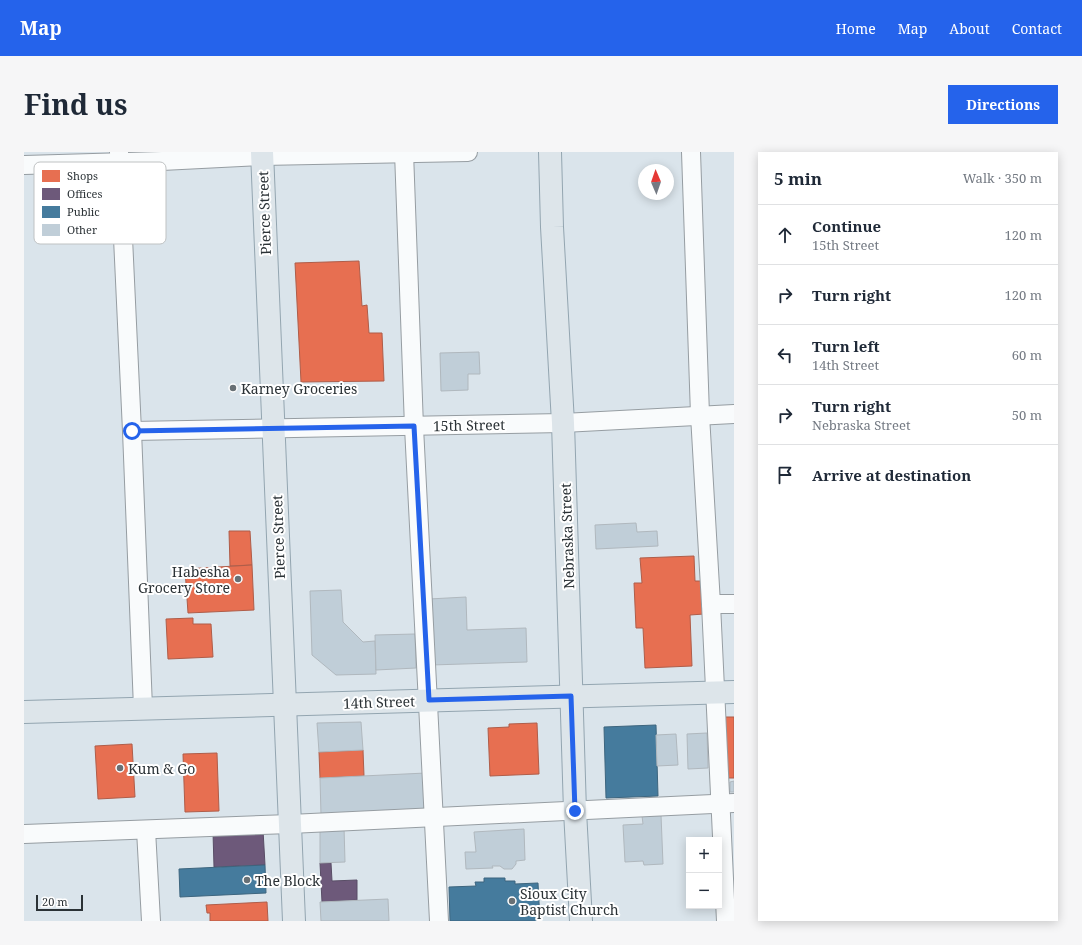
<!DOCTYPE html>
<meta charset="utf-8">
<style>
:root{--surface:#fff;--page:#f6f6f7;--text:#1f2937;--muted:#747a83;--line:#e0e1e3;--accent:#2563eb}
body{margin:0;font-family:"Noto Serif",serif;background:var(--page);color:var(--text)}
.controls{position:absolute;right:12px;bottom:12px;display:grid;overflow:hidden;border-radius:0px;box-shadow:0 2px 10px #0003}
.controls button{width:36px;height:36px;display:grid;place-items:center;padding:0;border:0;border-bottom:1px solid var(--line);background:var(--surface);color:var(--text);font:20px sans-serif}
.compass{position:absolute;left:614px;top:12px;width:36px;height:36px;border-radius:50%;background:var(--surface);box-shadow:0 2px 10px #0003;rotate:358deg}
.scale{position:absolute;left:12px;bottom:10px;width:47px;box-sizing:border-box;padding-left:4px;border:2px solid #2b3236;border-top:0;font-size:11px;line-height:14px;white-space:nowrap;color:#2b3236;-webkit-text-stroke:3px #fff;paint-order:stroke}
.stop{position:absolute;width:12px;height:12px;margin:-9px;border:3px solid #2563eb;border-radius:50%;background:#fff}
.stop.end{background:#2563eb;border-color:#fff;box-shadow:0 1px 4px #0008}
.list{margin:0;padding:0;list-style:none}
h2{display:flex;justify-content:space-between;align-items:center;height:52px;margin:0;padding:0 16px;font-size:17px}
h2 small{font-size:13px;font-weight:400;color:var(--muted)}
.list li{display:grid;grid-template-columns:26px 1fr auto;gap:12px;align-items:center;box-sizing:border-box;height:60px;padding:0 16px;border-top:1px solid var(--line)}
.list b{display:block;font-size:15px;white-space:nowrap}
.list p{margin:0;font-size:13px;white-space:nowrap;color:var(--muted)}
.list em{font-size:13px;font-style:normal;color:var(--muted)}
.icon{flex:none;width:22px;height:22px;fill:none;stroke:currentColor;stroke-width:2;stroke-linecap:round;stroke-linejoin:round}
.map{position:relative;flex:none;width:710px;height:769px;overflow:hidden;border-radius:0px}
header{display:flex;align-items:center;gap:24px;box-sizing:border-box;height:56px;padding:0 20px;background:var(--accent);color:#fff}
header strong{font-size:19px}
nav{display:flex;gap:22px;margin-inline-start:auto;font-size:14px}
.intro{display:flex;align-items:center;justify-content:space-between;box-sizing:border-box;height:96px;padding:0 24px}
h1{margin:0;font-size:28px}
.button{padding:10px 18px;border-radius:0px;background:var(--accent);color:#fff;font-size:14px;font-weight:700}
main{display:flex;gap:24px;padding:0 24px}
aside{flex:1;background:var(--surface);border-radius:0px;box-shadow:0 2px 10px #0003}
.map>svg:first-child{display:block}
</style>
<header>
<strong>Map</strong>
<nav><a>Home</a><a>Map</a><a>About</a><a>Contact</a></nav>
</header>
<div class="intro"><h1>Find us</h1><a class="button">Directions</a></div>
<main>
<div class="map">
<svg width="710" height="769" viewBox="0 0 710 769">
<rect width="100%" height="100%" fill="#dae4eb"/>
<g fill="#e76f51" stroke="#af5d49">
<path d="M335,109L338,154L343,153L345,181H358L360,229L277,230L271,111Z"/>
<path d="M205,379H226L228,413L206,414Z"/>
<path d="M670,404L671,429H678L680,462L666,463L668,514L621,516L619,476H612L610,431H618L616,406Z"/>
<path d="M228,413L230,458L164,461L161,417Z"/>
<path d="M169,466V472H187L189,505L144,507L142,467Z"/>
<path d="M696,565H710V626H699Z"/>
<path d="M513,571L515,622L466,624L464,576L485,575V572Z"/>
<path d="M108,592L111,645L74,647L71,594Z"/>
<path d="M339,598L340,624L296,626L295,600Z"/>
<path d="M193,601L195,659L161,660L159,602Z"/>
<path d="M243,750L244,769H186V761H183L182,753Z"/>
</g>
<g fill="#6d597a" stroke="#594d66">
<path d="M239,678L241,713L190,715L189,680Z"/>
<path d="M296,711H307L308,729L333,728V748L298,750Z"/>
</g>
<g fill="#457b9d" stroke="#3d657e">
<path d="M632,573L634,644L582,646L580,575Z"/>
<path d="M241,713L242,741L156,745L155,717Z"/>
<path d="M460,726H481V729H491V732L514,731L516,769H426L425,735L452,734L451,730H460Z"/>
</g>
<g fill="#c0ced8" stroke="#b0b8be">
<path d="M455,200L456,222H444V238L417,239L416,201Z"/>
<path d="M612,371L613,380L633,379L634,394L572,397L571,373Z"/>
<path d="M317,438L319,470L339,490L351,489L352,522L312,523L288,503L286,439Z"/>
<path d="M442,445L443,478L502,476L503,510L407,513L405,447Z"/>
<path d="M391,482L392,516L352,518L351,483Z"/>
<path d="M337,570L339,598L295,600L293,571Z"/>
<path d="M683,581L684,616L664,617L663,582Z"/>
<path d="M652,582L654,613L633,614L632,583Z"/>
<path d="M402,621L404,658L297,663L296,626Z"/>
<path d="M710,629V640H706V630Z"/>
<path d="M637,663L639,712L620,713L619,709L601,710L599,673L619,672L618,664Z"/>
<path d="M320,675L321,710L296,711V676Z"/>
<path d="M500,677L501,708L492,709V712L488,717H480L476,714H468L469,716L442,717L441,700H452L450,680Z"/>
<path d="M364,747L365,769H297L296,750Z"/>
</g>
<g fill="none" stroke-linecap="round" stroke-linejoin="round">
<g stroke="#969da2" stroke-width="20">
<g id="minor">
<path d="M95,0L108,279L119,556"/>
<path d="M380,0L390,275L415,769"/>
<path d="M667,0L676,263L687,452L702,769"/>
<path d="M0,13L138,9L238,4L444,0"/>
<path d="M108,279L539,271L710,262"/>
<path d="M687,452H710"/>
<path d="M122,678L127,769"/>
<path d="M0,682L266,672L710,651"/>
</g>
</g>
<g stroke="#93a5b0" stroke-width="24">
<g id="major">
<path d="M238,0L270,769"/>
<path d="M526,0L528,75L539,271L551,659L557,769"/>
<path d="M0,560L710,540"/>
</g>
</g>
<use href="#minor" stroke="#f9fbfc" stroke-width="18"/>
<use href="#major" stroke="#dde5ea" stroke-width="22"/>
</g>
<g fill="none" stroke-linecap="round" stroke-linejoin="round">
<path stroke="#2563eb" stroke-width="5" d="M108,279L390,274L405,548L547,544L551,659"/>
</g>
<g fill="#687075" stroke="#fff" stroke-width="1.5">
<circle cx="209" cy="236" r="4"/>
<circle cx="214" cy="427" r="4"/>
<circle cx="96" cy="616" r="4"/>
<circle cx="223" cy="728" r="4"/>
<circle cx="488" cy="749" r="4"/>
</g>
<g text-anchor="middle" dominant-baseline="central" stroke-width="4" stroke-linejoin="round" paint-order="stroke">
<g font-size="14" fill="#2b3236" stroke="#fff">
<text transform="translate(240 61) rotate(-92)">Pierce Street</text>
<text transform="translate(445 273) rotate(-1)">15th Street</text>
<text transform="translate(543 384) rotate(-92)">Nebraska Street</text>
<text transform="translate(254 385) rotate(-92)">Pierce Street</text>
<text transform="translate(355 550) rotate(-2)">14th Street</text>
</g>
<g font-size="14" fill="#2b3236" stroke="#fff" text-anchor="start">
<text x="217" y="236">Karney Groceries</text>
<text x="206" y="419" text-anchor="end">Habesha<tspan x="206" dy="16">Grocery Store</tspan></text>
<text x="104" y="616">Kum &amp; Go</text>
<text x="231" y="728">The Block</text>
<text x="496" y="741">Sioux City<tspan x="496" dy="16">Baptist Church</tspan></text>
</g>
</g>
<rect x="10" y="10" width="132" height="82" rx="6" fill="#fff" stroke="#bfc2c3" stroke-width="1"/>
<rect x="18" y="18" width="18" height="12" fill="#e76f51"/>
<rect x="18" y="36" width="18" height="12" fill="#6d597a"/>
<rect x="18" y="54" width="18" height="12" fill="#457b9d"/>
<rect x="18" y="72" width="18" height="12" fill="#c0ced8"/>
<g font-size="11" fill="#2b3236">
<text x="43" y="28">Shops</text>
<text x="43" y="46">Offices</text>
<text x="43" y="64">Public</text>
<text x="43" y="82">Other</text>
</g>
</svg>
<div class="controls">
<button>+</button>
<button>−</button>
</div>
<svg class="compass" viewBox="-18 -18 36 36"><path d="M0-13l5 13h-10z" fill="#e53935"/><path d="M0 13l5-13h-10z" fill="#747a83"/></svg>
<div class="scale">20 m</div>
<div class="stop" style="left:108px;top:279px"></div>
<div class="stop end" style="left:551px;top:659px"></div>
</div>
<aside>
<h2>5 min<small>Walk · 350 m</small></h2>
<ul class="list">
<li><svg class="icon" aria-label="ahead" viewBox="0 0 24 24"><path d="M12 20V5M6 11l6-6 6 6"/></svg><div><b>Continue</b><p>15th Street</p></div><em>120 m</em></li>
<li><svg class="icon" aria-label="right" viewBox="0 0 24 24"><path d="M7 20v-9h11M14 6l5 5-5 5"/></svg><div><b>Turn right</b></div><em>120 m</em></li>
<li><svg class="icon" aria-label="left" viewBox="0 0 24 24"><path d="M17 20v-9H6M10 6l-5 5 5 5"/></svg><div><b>Turn left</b><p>14th Street</p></div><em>60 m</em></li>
<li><svg class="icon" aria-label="right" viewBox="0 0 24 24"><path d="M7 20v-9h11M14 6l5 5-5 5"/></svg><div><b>Turn right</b><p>Nebraska Street</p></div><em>50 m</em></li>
<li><svg class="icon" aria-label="arrive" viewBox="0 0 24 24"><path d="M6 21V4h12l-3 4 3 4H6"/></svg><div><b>Arrive at destination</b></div></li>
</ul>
</aside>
</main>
